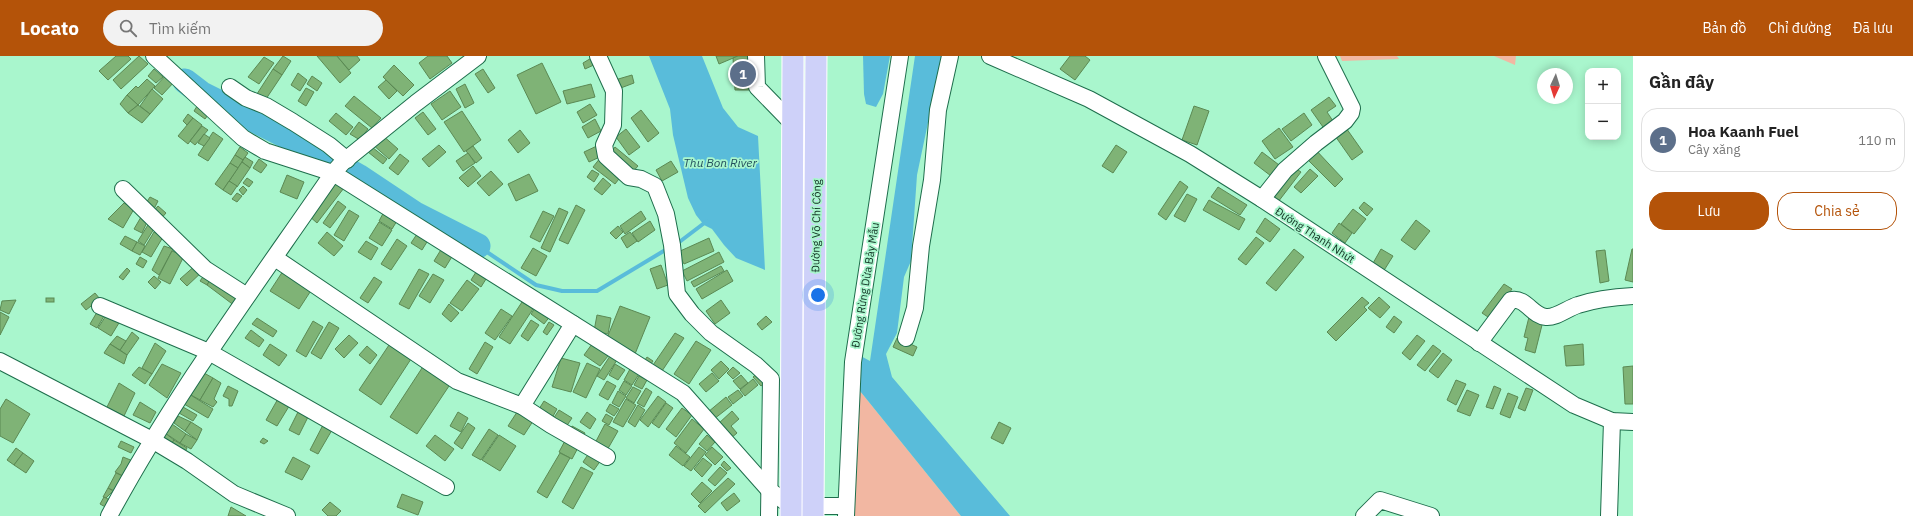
<!DOCTYPE html>
<html lang="vi">
<meta charset="utf-8">
<style>
:root{--surface:#fff;--page:#f2f2f2;--text:#222;--muted:#767676;--line:#e0e0e0;--accent:#b45309}
body{margin:0;font-family:"IBM Plex Sans",sans-serif;background:var(--page);color:var(--text)}
.controls{position:absolute;right:12px;top:12px;display:grid;overflow:hidden;border-radius:8px;box-shadow:0 2px 10px #0003}
.controls button{width:36px;height:36px;display:grid;place-items:center;padding:0;border:0;border-bottom:1px solid var(--line);background:var(--surface);color:var(--text);font:20px sans-serif}
.compass{position:absolute;left:1537px;top:12px;width:36px;height:36px;border-radius:50%;background:var(--surface);box-shadow:0 2px 10px #0003;rotate:184deg}
.you{position:absolute;left:818px;top:239px;width:14px;height:14px;margin:-10px;border:3px solid #fff;border-radius:50%;background:#1a73e8;box-shadow:0 0 0 6px #1a73e833}
.badge{display:grid;place-items:center;width:26px;height:26px;border-radius:50%;background:var(--accent);color:#fff;font-size:13px;font-weight:700}
.pin{position:absolute;translate:-50% -50%;border:2px solid #fff;box-shadow:0 1px 4px #0006}
.list{margin:0;padding:0;list-style:none}
h2{display:flex;justify-content:space-between;align-items:center;height:52px;margin:0;padding:0 16px;font-size:17px}
h2 small{font-size:13px;font-weight:400;color:var(--muted)}
.list li{display:grid;grid-template-columns:26px 1fr auto;gap:12px;align-items:center;box-sizing:border-box;height:64px;margin:0 8px 8px;padding:0 8px;border:1px solid var(--line);border-radius:16px}
.list b{display:block;font-size:15px;white-space:nowrap}
.list p{margin:0;font-size:13px;white-space:nowrap;color:var(--muted)}
.list em{font-size:13px;font-style:normal;color:var(--muted)}
.actions{display:flex;gap:8px;padding:12px 16px}
.actions a{flex:1;padding:9px 0;border:1px solid var(--accent);border-radius:16px;text-align:center;font-size:14px;color:var(--accent)}
.actions .main{background:var(--accent);color:#fff}
.icon{flex:none;width:22px;height:22px;fill:none;stroke:currentColor;stroke-width:2;stroke-linecap:round;stroke-linejoin:round}
.map{position:relative;flex:none;width:1633px;height:460px;overflow:hidden}
header{display:flex;align-items:center;gap:24px;box-sizing:border-box;height:56px;padding:0 20px;background:var(--accent);color:#fff}
header strong{font-size:19px}
nav{display:flex;gap:22px;margin-inline-start:auto;font-size:14px}
.search{width:280px;height:36px;background:var(--page);display:flex;align-items:center;gap:10px;box-sizing:border-box;padding:0 14px;border-radius:22px;color:var(--muted);font-size:15px}
main{display:flex}
aside{flex:1;background:var(--surface)}
.map>svg:first-child{display:block}
</style>
<header>
<strong>Locato</strong>
<div class="search"><svg class="icon" aria-label="search" viewBox="0 0 24 24"><circle cx="10" cy="10" r="6"/><path d="M15 15l6 6"/></svg>Tìm kiếm</div>
<nav><a>Bản đồ</a><a>Chỉ đường</a><a>Đã lưu</a></nav>
</header>
<main>
<div class="map">
<svg width="1633" height="460" viewBox="0 0 1633 460">
<rect width="100%" height="100%" fill="#a9f6cd"/>
<g fill="#f2b7a2">
<path d="M1340,0H1397L1399,3L1342,5Z"/>
<path d="M1494,0H1516L1515,9Z"/>
<path d="M856,330L961,460H853Z"/>
</g>
<g fill="#59bcda">
<path d="M649,0H702L723,52L738,71L758,80L765,214L736,202L724,189L712,173L704,169L696,159L688,142L673,79L670,53Z"/>
<path d="M863,0H890L883,38L876,51L866,48L864,38Z"/>
<path d="M915,0H942L917,119L911,205L904,221L897,277L886,298L892,321L1010,460H961L856,330L857,298L870,305Z"/>
</g>
<g fill="none" stroke-linecap="round" stroke-linejoin="round">
<g stroke="#59bcda" stroke-width="4">
<path d="M678,187L707,165"/>
<path d="M478,190L536,229L562,235H597L667,193"/>
</g>
<path stroke="#59bcda" stroke-width="25" d="M185,25L202,38L304,89L358,120L415,158L478,190"/>
</g>
<g fill="#7fb376" stroke="#5b8953">
<path d="M116,0H128L131,3L108,24L99,15Z"/>
<path d="M139,0L148,8L121,33L113,24Z"/>
<path d="M283,0L291,5L282,19L273,13Z"/>
<path d="M317,0H337L351,17L340,27Z"/>
<path d="M337,0H357L360,4L349,14Z"/>
<path d="M428,0H447L452,7L430,23L419,7Z"/>
<path d="M716,0H738L719,8Z"/>
<path d="M738,0H752V34H735L733,2Z"/>
<path d="M1070,0H1085L1090,4L1075,24L1060,13Z"/>
<path d="M264,1L274,7L259,28L248,21Z"/>
<path d="M593,1L596,8L585,13L583,7Z"/>
<path d="M542,7L561,46L536,58L517,19Z"/>
<path d="M394,9L414,29L403,40L383,21Z"/>
<path d="M154,13L163,21L156,27L148,20Z"/>
<path d="M273,13L282,19L264,46L255,41Z"/>
<path d="M483,13L495,32L488,37L475,18Z"/>
<path d="M298,17L307,24L300,35L291,29Z"/>
<path d="M167,18L175,25L162,39L154,32Z"/>
<path d="M632,19L634,27L618,33L615,24Z"/>
<path d="M312,20L322,27L317,35L307,28Z"/>
<path d="M147,23L155,30L138,49L127,39L136,30L138,32Z"/>
<path d="M386,24L397,35L389,43L378,31Z"/>
<path d="M465,28L474,47L465,52L456,33Z"/>
<path d="M591,28L595,41L567,48L563,35Z"/>
<path d="M306,32L314,36L306,50L298,45Z"/>
<path d="M152,33L163,43L150,58L140,50Z"/>
<path d="M450,35L461,51L442,64L431,48Z"/>
<path d="M127,39L138,49L128,57L120,48Z"/>
<path d="M354,40L381,62L372,72L345,50Z"/>
<path d="M1329,41L1336,50L1327,56L1333,65L1323,71L1311,54Z"/>
<path d="M199,47L211,55L205,63L194,55Z"/>
<path d="M590,48L597,59L583,67L577,56Z"/>
<path d="M138,49L150,58L142,67L128,57Z"/>
<path d="M1194,50L1209,55L1197,89L1182,84Z"/>
<path d="M641,54L659,77L648,86L631,62Z"/>
<path d="M462,55L481,84L464,96L444,66Z"/>
<path d="M423,56L436,73L428,79L415,62Z"/>
<path d="M336,57L353,71L346,79L329,65Z"/>
<path d="M1304,57L1312,69L1291,85L1282,73Z"/>
<path d="M188,58L193,62L187,69L183,65Z"/>
<path d="M193,62L202,69L188,88L178,80Z"/>
<path d="M595,63L601,75L588,82L582,71Z"/>
<path d="M359,66L368,73L360,84L350,78Z"/>
<path d="M1344,69L1363,96L1352,104L1333,77Z"/>
<path d="M202,70L208,74L195,89L190,85Z"/>
<path d="M1279,72L1293,91L1275,103L1262,85Z"/>
<path d="M626,73L640,91L629,99L616,81Z"/>
<path d="M520,74L530,87L518,97L508,84Z"/>
<path d="M213,76L223,83L208,105L198,99Z"/>
<path d="M204,78L210,82L204,90L198,87Z"/>
<path d="M381,78L398,93L389,103L372,88Z"/>
<path d="M439,89L446,96L429,111L422,103Z"/>
<path d="M599,89L604,99L589,106L584,96Z"/>
<path d="M1116,89L1127,96L1113,117L1102,110Z"/>
<path d="M473,90L482,102L476,107L466,95Z"/>
<path d="M240,91L248,97L243,104L235,99Z"/>
<path d="M372,91L387,103L383,108L368,96Z"/>
<path d="M615,91L638,110L630,119L607,101Z"/>
<path d="M1314,92L1343,123L1335,131L1305,101Z"/>
<path d="M1262,96L1283,112L1275,123L1254,107Z"/>
<path d="M468,97L475,107L463,115L456,105Z"/>
<path d="M400,98L409,105L398,119L389,112Z"/>
<path d="M235,99L243,104L238,112L230,107Z"/>
<path d="M245,101L253,106L250,112L242,106Z"/>
<path d="M601,101L622,119L615,128L593,111Z"/>
<path d="M259,103L267,109L261,117L253,112Z"/>
<path d="M671,105L678,116L662,125L656,114Z"/>
<path d="M242,106L250,112L237,131L229,125Z"/>
<path d="M230,107L238,112L223,134L215,128Z"/>
<path d="M473,110L481,120L468,131L459,122Z"/>
<path d="M1292,110L1301,116L1278,146L1269,140Z"/>
<path d="M1310,113L1318,120L1301,137L1294,131Z"/>
<path d="M592,114L599,118L594,126L587,121Z"/>
<path d="M491,115L503,128L489,140L477,127Z"/>
<path d="M529,118L538,135L516,145L508,128Z"/>
<path d="M287,119L304,126L297,143L280,136Z"/>
<path d="M337,121L347,128L317,167L308,159Z"/>
<path d="M247,122L253,126L249,131L243,127Z"/>
<path d="M603,122L611,129L602,139L594,133Z"/>
<path d="M229,125L237,130L231,139L223,134Z"/>
<path d="M1180,125L1188,131L1166,164L1158,158Z"/>
<path d="M243,130L247,134L243,139L239,134Z"/>
<path d="M1218,131L1247,149L1240,159L1211,141Z"/>
<path d="M237,137L242,140L237,146L232,143Z"/>
<path d="M1187,138L1197,143L1185,166L1174,160Z"/>
<path d="M150,141L158,145L153,155L144,150Z"/>
<path d="M1209,144L1245,163L1239,174L1203,154Z"/>
<path d="M338,145L346,151L330,172L323,167Z"/>
<path d="M1364,146L1373,153L1367,160L1359,152Z"/>
<path d="M124,147L134,153L123,172L108,163Z"/>
<path d="M576,149L585,154L568,188L559,184Z"/>
<path d="M158,150L166,157L159,165L151,158Z"/>
<path d="M386,152L400,160L392,173L379,165Z"/>
<path d="M559,152L568,156L550,196L541,192Z"/>
<path d="M1353,153L1366,163L1354,178L1341,168Z"/>
<path d="M349,154L359,160L344,185L334,179Z"/>
<path d="M543,155L554,160L540,186L530,181Z"/>
<path d="M641,155L646,163L625,178L620,170Z"/>
<path d="M141,161L148,164L142,177L134,173Z"/>
<path d="M1265,162L1280,173L1270,186L1256,176Z"/>
<path d="M151,164L157,168L144,189L138,185Z"/>
<path d="M1416,164L1430,175L1415,194L1401,184Z"/>
<path d="M650,165L655,174L638,186L632,177Z"/>
<path d="M379,166L392,174L382,190L369,182Z"/>
<path d="M1339,167L1352,177L1345,187L1332,177Z"/>
<path d="M618,170L623,176L616,183L610,177Z"/>
<path d="M419,175L430,181L422,194L411,187Z"/>
<path d="M154,176L163,181L151,201L142,196Z"/>
<path d="M327,176L343,190L334,200L318,187Z"/>
<path d="M630,176L637,185L627,192L621,182Z"/>
<path d="M125,180L137,186L132,195L120,188Z"/>
<path d="M1256,181L1264,187L1246,209L1238,203Z"/>
<path d="M709,182L714,195L684,208L678,196Z"/>
<path d="M397,183L407,190L391,214L381,208Z"/>
<path d="M366,185L378,192L371,204L358,196Z"/>
<path d="M137,186L145,190L140,199L132,195Z"/>
<path d="M164,190L173,193L159,219L152,214Z"/>
<path d="M442,192L453,199L445,212L434,205Z"/>
<path d="M533,192L547,200L536,220L521,212Z"/>
<path d="M1294,193L1304,201L1276,235L1266,227Z"/>
<path d="M1381,193L1393,200L1383,216L1372,209Z"/>
<path d="M1632,193H1633V226L1625,224Z"/>
<path d="M1605,194L1609,225L1600,227L1596,195Z"/>
<path d="M172,195L184,200L170,228L158,222Z"/>
<path d="M719,196L724,206L687,225L682,215Z"/>
<path d="M140,201L147,205L143,212L136,208Z"/>
<path d="M197,208L204,214L187,230L180,223Z"/>
<path d="M661,209L668,229L657,233L650,213Z"/>
<path d="M721,210L724,215L694,231L691,226Z"/>
<path d="M127,212L130,215L123,224L119,221Z"/>
<path d="M419,213L429,218L409,253L399,248Z"/>
<path d="M727,214L733,225L702,243L696,233Z"/>
<path d="M207,215L213,219L207,229L200,225Z"/>
<path d="M283,215L312,233L299,253L270,235Z"/>
<path d="M476,216L486,223L481,231L471,224Z"/>
<path d="M433,218L444,224L430,247L419,240Z"/>
<path d="M213,219L241,241L235,250L207,229Z"/>
<path d="M154,220L161,226L155,233L148,226Z"/>
<path d="M374,221L382,226L368,247L360,242Z"/>
<path d="M467,224L479,233L462,255L450,247Z"/>
<path d="M1504,228L1512,233L1491,263L1482,257Z"/>
<path d="M95,237L100,243L86,254L81,248Z"/>
<path d="M1362,241L1369,247L1364,251L1367,254L1336,285L1327,276Z"/>
<path d="M1379,241L1390,251L1380,262L1368,252Z"/>
<rect x="46" y="242" width="8" height="4"/>
<path d="M16,244L9,258L0,254L2,245Z"/>
<path d="M721,244L730,257L715,268L706,255Z"/>
<path d="M522,246L533,253L510,288L499,281Z"/>
<path d="M449,248L459,257L451,266L442,258Z"/>
<path d="M537,249L551,259L544,268L531,258Z"/>
<path d="M620,250L650,261L635,298L605,287Z"/>
<path d="M100,251L107,255L97,272L90,268Z"/>
<path d="M501,253L512,260L495,284L485,277Z"/>
<path d="M109,255L122,262L111,280L98,272Z"/>
<path d="M0,256L9,261L0,279Z"/>
<path d="M597,259L611,262L608,278L594,275Z"/>
<path d="M766,260L772,266L762,274L757,268Z"/>
<path d="M1394,260L1402,266L1394,277L1386,271Z"/>
<path d="M1529,261L1543,265L1535,297L1525,294L1528,282L1524,281Z"/>
<path d="M257,262L277,275L273,281L252,268Z"/>
<path d="M531,264L539,269L528,285L521,280Z"/>
<path d="M313,265L323,271L306,301L296,295Z"/>
<path d="M329,266L339,272L321,303L311,297Z"/>
<path d="M549,266L554,269L547,279L543,276Z"/>
<path d="M251,274L264,284L259,291L245,282Z"/>
<path d="M132,276L139,282L127,299L120,294Z"/>
<path d="M675,277L684,282L660,318L651,312Z"/>
<path d="M349,279L358,287L344,302L335,293Z"/>
<path d="M1417,279L1425,285L1410,304L1402,297Z"/>
<path d="M117,280L126,285L120,294L110,288Z"/>
<path d="M897,282L917,291L913,300L893,291Z"/>
<path d="M696,285L711,294L689,328L674,318Z"/>
<path d="M485,286L493,291L477,318L469,313Z"/>
<path d="M155,287L166,295L152,318L142,312Z"/>
<path d="M110,288L127,299L124,308L104,297Z"/>
<path d="M270,288L287,299L279,310L263,299Z"/>
<path d="M592,288L608,300L600,310L584,299Z"/>
<path d="M1583,288L1584,309L1566,310L1564,290Z"/>
<path d="M389,289L411,303L381,349L359,334Z"/>
<path d="M1433,289L1441,295L1425,315L1417,309Z"/>
<path d="M367,290L377,299L370,308L359,299Z"/>
<path d="M1443,297L1452,304L1438,322L1429,315Z"/>
<path d="M610,300L617,304L604,324L597,320Z"/>
<path d="M647,301L653,305L649,311L643,307Z"/>
<path d="M561,302L580,307L571,336L552,331Z"/>
<path d="M721,305L729,313L719,323L711,314Z"/>
<path d="M587,307L600,313L586,342L573,336Z"/>
<path d="M162,308L181,317L167,342L149,329Z"/>
<path d="M615,308L625,314L618,324L609,319Z"/>
<path d="M424,309L451,327L417,378L390,361Z"/>
<path d="M1633,310V348H1625L1623,311Z"/>
<path d="M139,311L152,318L145,328L132,319Z"/>
<path d="M733,311L740,317L733,323L727,317Z"/>
<path d="M630,313L639,318L632,329L624,324Z"/>
<path d="M760,315L767,325L761,330L753,321Z"/>
<path d="M204,317L213,322L200,344L191,339Z"/>
<path d="M712,317L719,325L706,336L699,328Z"/>
<path d="M741,319L748,327L740,333L733,325Z"/>
<path d="M639,320L647,324L642,333L634,329Z"/>
<path d="M213,322L221,327L214,343L217,346L213,351L200,344Z"/>
<path d="M753,323L758,329L745,340L740,334Z"/>
<path d="M1456,324L1466,328L1456,349L1447,344Z"/>
<path d="M607,325L616,330L608,344L599,339Z"/>
<path d="M624,325L632,330L626,339L619,334Z"/>
<path d="M119,327L135,337L124,360L107,351Z"/>
<path d="M228,330L238,335L232,350H229V343L223,340Z"/>
<path d="M1494,330L1501,333L1493,353L1486,351Z"/>
<path d="M633,331L641,335L634,347L626,342Z"/>
<path d="M646,332L652,336L644,351L637,347Z"/>
<path d="M1526,332L1533,334L1525,355L1518,352Z"/>
<path d="M738,334L743,340L733,348L728,341Z"/>
<path d="M1467,334L1479,339L1470,360L1457,355Z"/>
<path d="M618,335L626,340L619,351L612,347Z"/>
<path d="M1508,337L1518,341L1510,362L1500,358Z"/>
<path d="M189,338L213,353L208,362L184,348Z"/>
<path d="M658,340L666,346L648,371L640,364Z"/>
<path d="M279,341L291,347L277,370L266,364Z"/>
<path d="M726,341L732,349L714,363L708,356Z"/>
<path d="M6,343L30,358L13,387L0,380V353Z"/>
<path d="M626,343L636,349L623,371L613,366Z"/>
<path d="M544,345L557,353L552,362L539,353Z"/>
<path d="M140,346L156,356L150,367L133,359Z"/>
<path d="M666,347L673,352L659,372L652,367Z"/>
<path d="M610,348L619,353L614,360L606,355Z"/>
<path d="M638,349L645,354L635,371L628,366Z"/>
<path d="M301,350L311,355L299,379L289,374Z"/>
<path d="M183,351L197,359L193,365L179,357Z"/>
<path d="M682,352L692,359L676,381L666,373Z"/>
<path d="M519,353L535,362L524,379L508,370Z"/>
<path d="M559,354L572,362L566,371L553,363Z"/>
<path d="M732,355L739,363L731,370L737,377L730,383L718,368Z"/>
<path d="M458,356L468,362L461,376L450,370Z"/>
<path d="M587,356L596,363L590,373L580,366Z"/>
<path d="M606,358L613,362L609,369L602,365Z"/>
<path d="M178,360L191,366L185,375L174,367Z"/>
<path d="M692,363L704,373L686,397L674,387Z"/>
<path d="M191,366L202,373L197,384L185,375Z"/>
<path d="M999,366L1011,372L1003,388L991,382Z"/>
<path d="M468,367L475,372L462,393L454,387Z"/>
<path d="M172,368L186,378L180,387L165,377Z"/>
<path d="M605,368L618,375L606,396L594,389Z"/>
<path d="M323,369L332,374L318,398L310,394Z"/>
<path d="M572,370L585,377L581,385L568,378Z"/>
<path d="M489,373L498,379L481,404L472,399Z"/>
<path d="M165,377L174,384L170,390L160,383Z"/>
<path d="M186,378L197,384L191,393L180,387Z"/>
<path d="M435,379L454,393L445,405L426,390Z"/>
<path d="M499,379L516,390L500,415L482,404Z"/>
<path d="M707,379L715,386L707,395L699,388Z"/>
<path d="M567,381L580,388L572,403L559,396Z"/>
<path d="M263,382L268,385L264,388L260,386Z"/>
<path d="M174,384L187,392L183,400L170,390Z"/>
<path d="M121,385L134,391L131,397L118,391Z"/>
<path d="M676,390L690,401L683,410L669,399Z"/>
<path d="M699,391L706,396L691,415L684,410Z"/>
<path d="M712,391L723,401L715,409L705,399Z"/>
<path d="M16,392L23,397L14,409L7,404Z"/>
<path d="M23,397L34,405L26,417L14,409Z"/>
<path d="M560,397L570,402L547,442L537,436Z"/>
<path d="M589,397L601,404L594,414L583,406Z"/>
<path d="M123,401L133,405L125,421L115,416L121,408Z"/>
<path d="M293,401L310,410L302,424L285,416Z"/>
<path d="M703,402L712,409L702,421L694,413Z"/>
<path d="M724,405L731,412L727,415L721,409Z"/>
<path d="M581,411L593,417L573,453L562,446Z"/>
<path d="M720,411L727,417L715,430L708,424Z"/>
<path d="M116,417L125,421L117,436L108,432Z"/>
<path d="M728,422L735,428L705,457L698,450Z"/>
<path d="M702,426L712,435L700,447L691,438Z"/>
<path d="M108,432L113,435L106,442L103,441Z"/>
<path d="M734,437L740,445L727,455L721,447Z"/>
<path d="M402,438L423,446L418,459L397,451Z"/>
<path d="M104,441L114,446L109,453L100,448Z"/>
<path d="M330,446L341,455L336,460H328L322,454Z"/>
<path d="M231,451L246,460H228Z"/>
</g>
<g fill="none" stroke-linecap="round" stroke-linejoin="round">
<g stroke="#1e6e4c" stroke-width="18">
<g id="minor">
<path d="M154,0L243,82L265,95L333,117L683,337L769,434L791,450H846"/>
<path d="M598,0L614,35L613,69L604,89L606,100L629,121L641,123L655,130L666,158L672,189L677,238L692,258L711,277L756,309L771,323L769,460"/>
<path d="M756,0L757,31L793,68"/>
<path d="M990,0L1089,43L1190,98L1262,143L1574,349L1612,365L1633,366"/>
<path d="M230,31L246,42L266,50L293,66L329,89L347,104"/>
<path d="M123,133L205,213L247,240"/>
<path d="M1262,143L1285,114L1316,87L1345,65L1351,57L1352,52L1326,0"/>
<path d="M275,202L457,325L522,350L551,369L607,401"/>
<path d="M100,250L209,296L446,431"/>
<path d="M906,282L915,252L921,190L932,124L938,54L950,0"/>
<path d="M1479,287L1511,244C1526,241 1532,260 1546,261C1556,262 1568,252 1578,249C1596,243 1614,241 1633,240"/>
<path d="M0,305L152,384L187,405L234,438L287,460"/>
<path d="M522,350L573,268"/>
<path d="M109,460C174,339 256,229 333,117L343,106L416,47L478,0"/>
<path d="M846,460L853,306L900,0"/>
<path d="M1364,460L1380,444L1431,460"/>
<path d="M1609,460L1612,365"/>
</g>
</g>
<g stroke="#fff" stroke-width="23">
<g id="major">
<path d="M791,460L793,0"/>
<path d="M813,460L816,0"/>
</g>
</g>
<use href="#minor" stroke="#fff" stroke-width="16"/>
<use href="#major" stroke="#ced1f9" stroke-width="21"/>
</g>
<g text-anchor="middle" dominant-baseline="central" stroke-width="3.5" stroke-linejoin="round" paint-order="stroke">
<g font-size="11" fill="#0f3021" stroke="#a9f6cd">
<text transform="translate(816 170) rotate(-89)">Đường Võ Chí Công</text>
<text transform="translate(1315 179) rotate(33)">Đường Thanh Nhứt</text>
<text transform="translate(865 229) rotate(-81)">Đường Rừng Dừa Bảy Mẫu</text>
</g>
<g font-size="12" font-style="italic" fill="#24505d" stroke="#a9f6cd">
<text x="720" y="106">Thu Bon River</text>
</g>
</g>
</svg>
<div class="controls">
<button>+</button>
<button>−</button>
</div>
<svg class="compass" viewBox="-18 -18 36 36"><path d="M0-13l5 13h-10z" fill="#e53935"/><path d="M0 13l5-13h-10z" fill="#767676"/></svg>
<div class="you"></div>
<div class="pin badge" style="left:743px;top:18px;background:#5c6f8a">1</div>
</div>
<aside>
<h2>Gần đây<small></small></h2>
<ul class="list">
<li><span class="badge" style="background:#5c6f8a">1</span><div><b>Hoa Kaanh Fuel</b><p>Cây xăng</p></div><em>110 m</em></li>
</ul>
<div class="actions"><a class="main">Lưu</a><a>Chia sẻ</a></div>
</aside>
</main>
